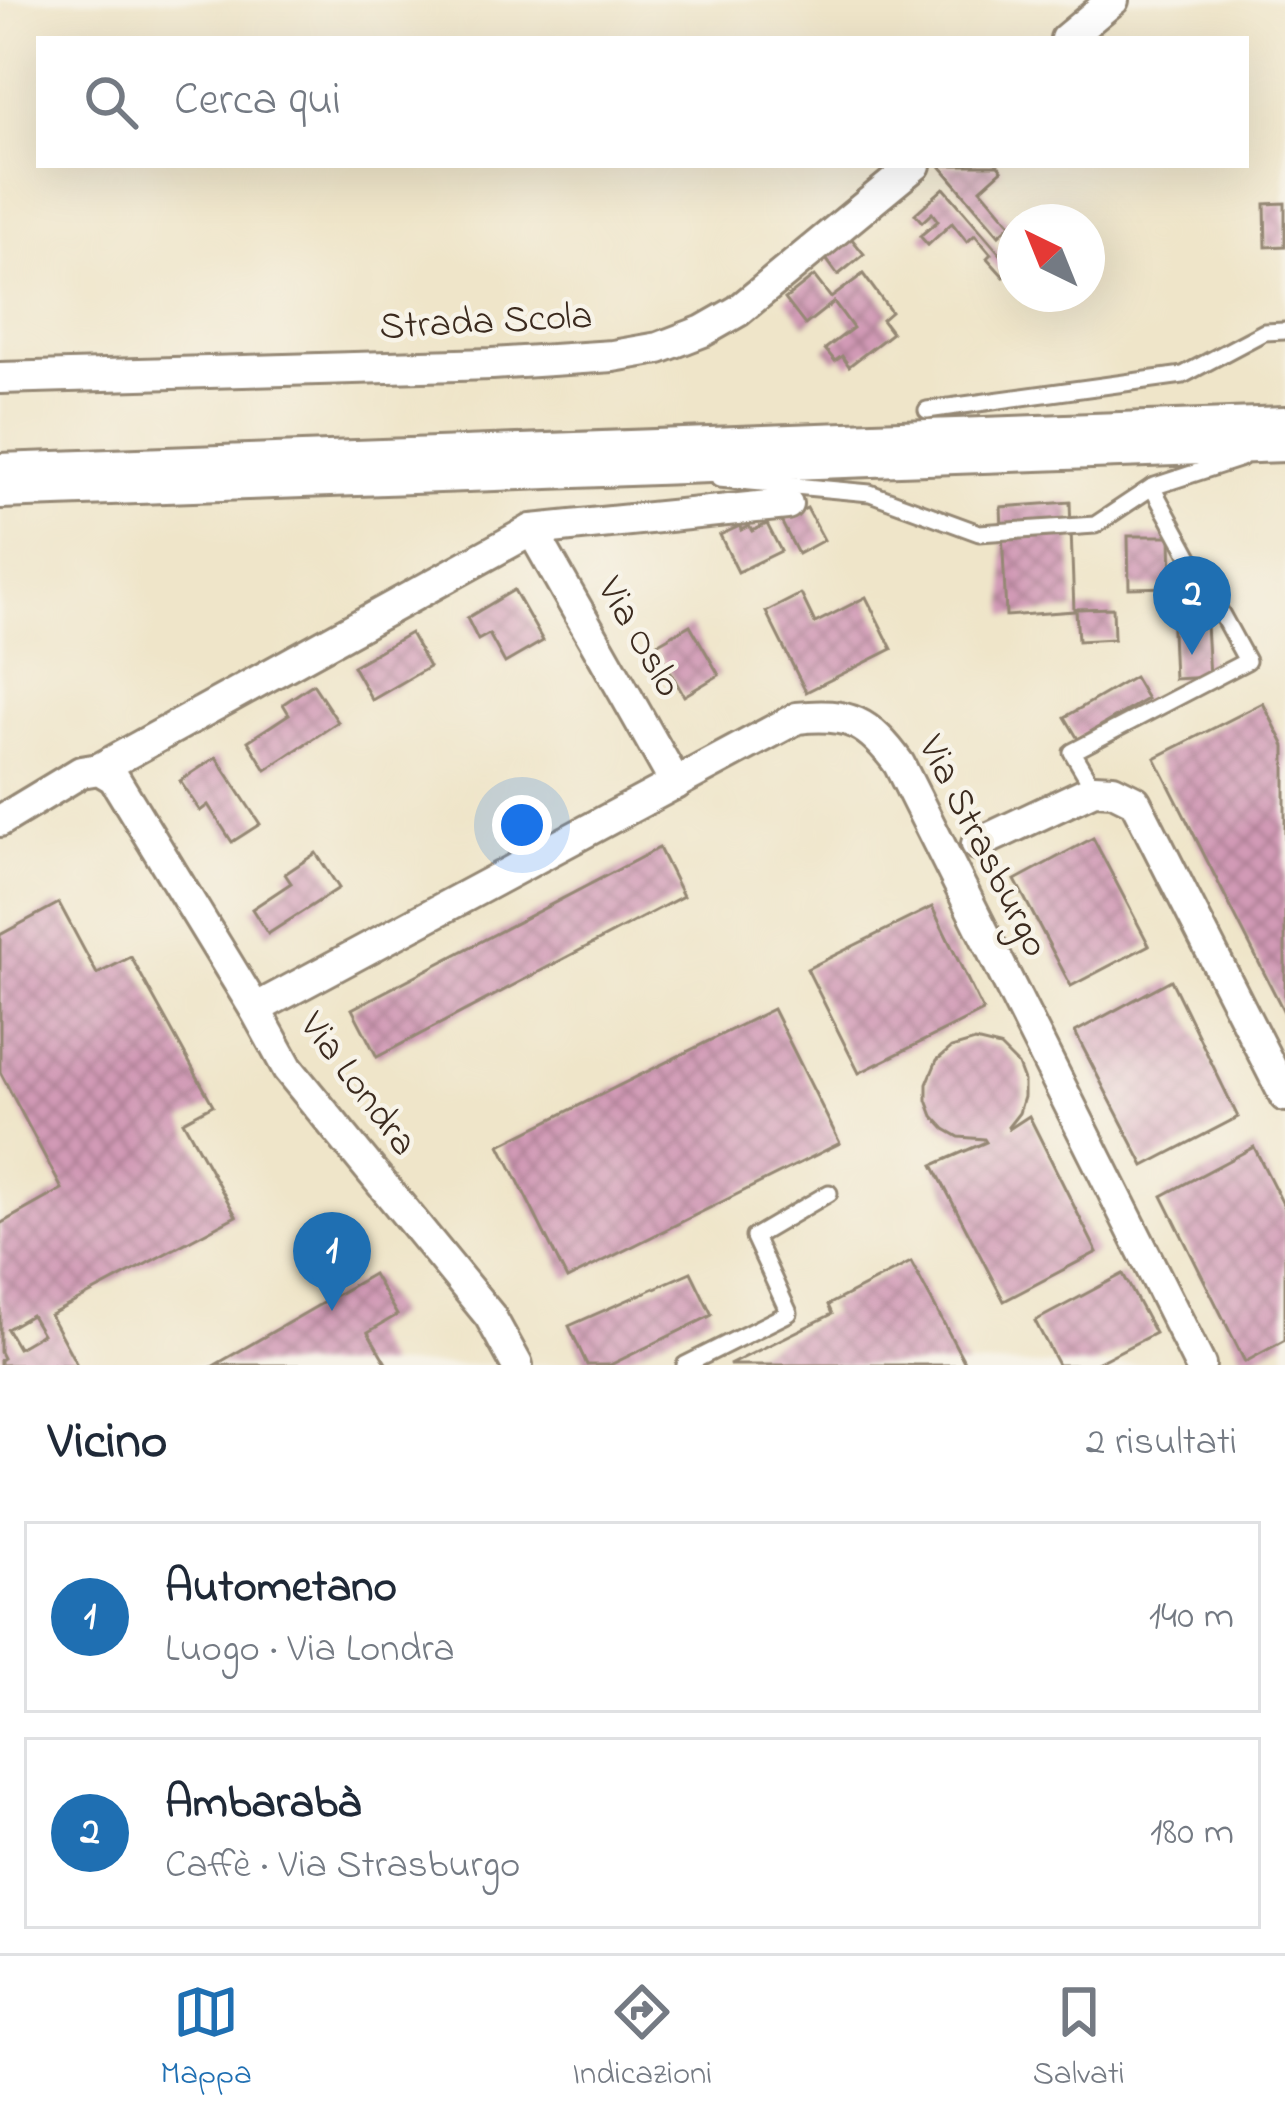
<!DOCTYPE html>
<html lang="it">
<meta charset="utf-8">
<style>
:root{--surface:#fff;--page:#f2f2f3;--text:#1f2937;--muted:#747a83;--line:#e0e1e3;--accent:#1f6fb2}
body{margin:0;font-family:"Indie Flower",sans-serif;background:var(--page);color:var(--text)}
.compass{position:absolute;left:997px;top:204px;width:108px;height:108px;border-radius:50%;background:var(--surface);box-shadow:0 12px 48px #0002;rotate:317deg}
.you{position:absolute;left:522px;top:825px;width:42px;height:42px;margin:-30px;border:9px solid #fff;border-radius:50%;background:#1a73e8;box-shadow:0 0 0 18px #1a73e833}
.badge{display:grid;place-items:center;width:78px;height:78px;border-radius:50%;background:var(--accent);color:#fff;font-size:39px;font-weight:700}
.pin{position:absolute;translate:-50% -99px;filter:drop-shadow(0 3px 6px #0008)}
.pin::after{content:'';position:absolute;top:63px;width:42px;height:36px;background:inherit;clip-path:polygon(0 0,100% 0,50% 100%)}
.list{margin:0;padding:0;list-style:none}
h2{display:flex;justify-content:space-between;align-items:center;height:156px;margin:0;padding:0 48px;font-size:51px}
h2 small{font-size:39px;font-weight:400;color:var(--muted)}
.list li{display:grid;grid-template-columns:78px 1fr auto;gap:36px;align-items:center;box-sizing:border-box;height:192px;margin:0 24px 24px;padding:0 24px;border:3px solid var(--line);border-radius:0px}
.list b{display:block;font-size:45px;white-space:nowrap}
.list p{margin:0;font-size:39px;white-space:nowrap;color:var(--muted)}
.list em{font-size:39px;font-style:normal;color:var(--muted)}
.icon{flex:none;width:66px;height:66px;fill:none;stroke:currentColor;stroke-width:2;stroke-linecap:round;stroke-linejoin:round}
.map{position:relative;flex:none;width:1285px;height:1365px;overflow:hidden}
.search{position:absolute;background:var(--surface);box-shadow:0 12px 48px #0002;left:36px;right:36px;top:36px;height:132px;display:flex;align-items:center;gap:30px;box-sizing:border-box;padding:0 42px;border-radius:0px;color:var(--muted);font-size:45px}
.sheet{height:588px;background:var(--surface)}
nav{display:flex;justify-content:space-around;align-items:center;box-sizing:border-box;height:168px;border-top:3px solid var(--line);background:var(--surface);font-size:33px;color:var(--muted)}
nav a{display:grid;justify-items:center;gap:6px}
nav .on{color:var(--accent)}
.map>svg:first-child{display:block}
</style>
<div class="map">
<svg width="1285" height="1365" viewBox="0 0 1285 1365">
<defs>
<pattern id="building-cross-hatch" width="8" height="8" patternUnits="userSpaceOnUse" patternTransform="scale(3)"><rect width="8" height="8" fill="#d19ab6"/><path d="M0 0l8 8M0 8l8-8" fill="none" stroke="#ab7e93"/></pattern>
</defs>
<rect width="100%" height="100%" fill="#f7f3e8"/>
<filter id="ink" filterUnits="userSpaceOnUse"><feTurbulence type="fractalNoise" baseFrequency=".00833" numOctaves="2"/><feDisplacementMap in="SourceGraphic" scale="24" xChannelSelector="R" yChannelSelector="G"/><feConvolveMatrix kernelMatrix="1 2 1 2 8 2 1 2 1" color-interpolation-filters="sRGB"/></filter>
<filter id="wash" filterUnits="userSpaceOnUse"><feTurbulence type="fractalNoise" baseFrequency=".004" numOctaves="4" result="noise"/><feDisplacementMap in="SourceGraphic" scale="48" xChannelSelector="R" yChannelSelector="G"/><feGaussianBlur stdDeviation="2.7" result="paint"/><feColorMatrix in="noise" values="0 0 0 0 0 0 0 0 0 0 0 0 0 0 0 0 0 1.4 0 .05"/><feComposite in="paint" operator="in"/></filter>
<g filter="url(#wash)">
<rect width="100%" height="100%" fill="#efe5c9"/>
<g id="blocks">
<g fill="url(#building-cross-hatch)" fill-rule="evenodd">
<path d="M943,165H998L1002,170L981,189L1011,224L999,235L941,167Z"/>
<path d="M944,188L1015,271L1004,277L987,258L991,254L975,235L967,242L952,223L928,245L920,236L938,221L932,213L922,222L915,214Z"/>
<path d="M1285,203V246L1266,247L1265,204Z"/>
<path d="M847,233L864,254L838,275L821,252Z"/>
<path d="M863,274L891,312L882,320L892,333L849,366L842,356L835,361L825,349L853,328L834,302L805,325L785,299L814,276L831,298Z"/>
<path d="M1070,502L1074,611L1006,616L1001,507Z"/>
<path d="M807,508L824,540L798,554L781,521Z"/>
<path d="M767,524L781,551L738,572L720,535L740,526L741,530L749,526L752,531Z"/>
<path d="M1128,536H1171L1172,587L1129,588Z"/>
<path d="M514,590L543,641L505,663L489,634L478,640L467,618Z"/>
<path d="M801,594L815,623L866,597L892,649L806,692L766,612Z"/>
<path d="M1205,606L1209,677L1174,679L1171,607Z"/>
<path d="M1113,608L1114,639L1078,641L1076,609Z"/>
<path d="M690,625L719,675L684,696L655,645Z"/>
<path d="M410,633L429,667L372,700L353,666Z"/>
<path d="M1134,677L1147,699L1078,739L1065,717Z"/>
<path d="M313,684L338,722L266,770L248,741L289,714L283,704Z"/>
<path d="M1263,703L1285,746V1014L1155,758Z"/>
<path d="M216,757L260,824L232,842L208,805L200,811L180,781Z"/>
<path d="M1093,838L1149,945L1071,986L1015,880Z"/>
<path d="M659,848L683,896L377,1057L352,1009Z"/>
<path d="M316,853L339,888L268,934L252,909L291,883L285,874Z"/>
<path d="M59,903L97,974L131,957L213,1105L183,1121L236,1216L50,1315L77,1365H0V1360L3,1358L0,1352V1224L62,1189L0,1072V935ZM31,1315L42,1334L18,1348L7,1329Z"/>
<path d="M932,907L983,1011L859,1073L807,969Z"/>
<path d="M1171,980L1238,1117L1144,1166L1075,1032Z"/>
<path d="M773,1009L840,1143L567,1279L500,1145Z"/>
<path d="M975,1041L1000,1047L1018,1065L1024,1081V1097L1019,1113L1008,1127L1009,1129L1029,1116L1097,1252L1004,1301L933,1165L986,1142L984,1139L959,1137L945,1129L933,1116L927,1100V1084L937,1060L951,1048Z"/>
<path d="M1254,1147L1285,1208V1340L1245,1362L1162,1196Z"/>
<path d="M911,1262L966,1365H729L832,1314L828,1305Z"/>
<path d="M691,1272L712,1315L610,1365H587L569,1326Z"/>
<path d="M373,1274L397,1315L368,1332L387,1365H215Z"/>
<path d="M1123,1274L1155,1333L1093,1365H1058L1035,1321Z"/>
</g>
</g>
</g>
<g filter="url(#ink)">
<use href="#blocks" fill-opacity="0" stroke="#958874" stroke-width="3"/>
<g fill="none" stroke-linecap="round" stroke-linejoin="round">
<g stroke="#958874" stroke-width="21">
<g id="lane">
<path d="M927,410L1183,375L1264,332L1285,331"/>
<path d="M719,479L870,493L979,533L1095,525L1152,487L1241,458"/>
<path d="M1094,789L1072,752L1247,661L1152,487"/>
<path d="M685,1365L789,1313L754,1237L829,1193"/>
</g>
</g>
<g stroke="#958874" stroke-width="36">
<g id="street">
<path d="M1066,39L1113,0"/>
<path d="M0,378L492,364L613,356L659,348L703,331L738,311L915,165"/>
<path d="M532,530L676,784"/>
<path d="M99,769L532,530L787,504"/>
<path d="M0,821L81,772L99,769L114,778L255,1009L288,1069L490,1316L517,1365"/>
<path d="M977,844L1094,789L1113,790L1135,801L1285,1096"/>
<path d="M255,1009L797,718C848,712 869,722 899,764L1200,1365"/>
</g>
</g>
<g stroke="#958874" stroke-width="60">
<path id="highway" d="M0,481L1285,434"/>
</g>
<use href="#lane" stroke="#fff" stroke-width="15"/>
<use href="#street" stroke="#fff" stroke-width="30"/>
<use href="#highway" stroke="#fff" stroke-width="54"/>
</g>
</g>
<g text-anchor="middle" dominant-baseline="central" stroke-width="9" stroke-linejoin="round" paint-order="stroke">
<g font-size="39" fill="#3b2a1e" stroke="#f7f3e8">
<text transform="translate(486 323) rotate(-3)">Strada Scola</text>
<text transform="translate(638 638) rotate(60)">Via Oslo</text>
<text transform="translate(982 847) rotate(63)">Via Strasburgo</text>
<text transform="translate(357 1085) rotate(53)">Via Londra</text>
</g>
</g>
</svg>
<svg class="compass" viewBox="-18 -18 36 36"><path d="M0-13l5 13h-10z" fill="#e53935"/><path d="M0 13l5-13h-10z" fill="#747a83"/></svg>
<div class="you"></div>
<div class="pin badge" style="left:332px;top:1311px">1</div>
<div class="pin badge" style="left:1192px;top:655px">2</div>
<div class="search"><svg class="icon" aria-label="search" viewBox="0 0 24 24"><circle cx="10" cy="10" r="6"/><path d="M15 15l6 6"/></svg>Cerca qui</div>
</div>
<section class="sheet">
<h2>Vicino<small>2 risultati</small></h2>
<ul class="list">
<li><span class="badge">1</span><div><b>Autometano</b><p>Luogo · Via Londra</p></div><em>140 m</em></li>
<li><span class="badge">2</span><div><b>Ambarabà</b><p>Caffè · Via Strasburgo</p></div><em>180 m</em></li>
</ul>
</section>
<nav>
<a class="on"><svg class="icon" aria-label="map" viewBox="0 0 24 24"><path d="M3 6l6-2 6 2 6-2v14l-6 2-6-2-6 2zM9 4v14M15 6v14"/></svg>Mappa</a>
<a><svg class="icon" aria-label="directions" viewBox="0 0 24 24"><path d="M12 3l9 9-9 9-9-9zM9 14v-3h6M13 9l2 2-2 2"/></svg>Indicazioni</a>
<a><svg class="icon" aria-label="saved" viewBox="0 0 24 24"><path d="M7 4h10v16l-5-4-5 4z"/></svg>Salvati</a>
</nav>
